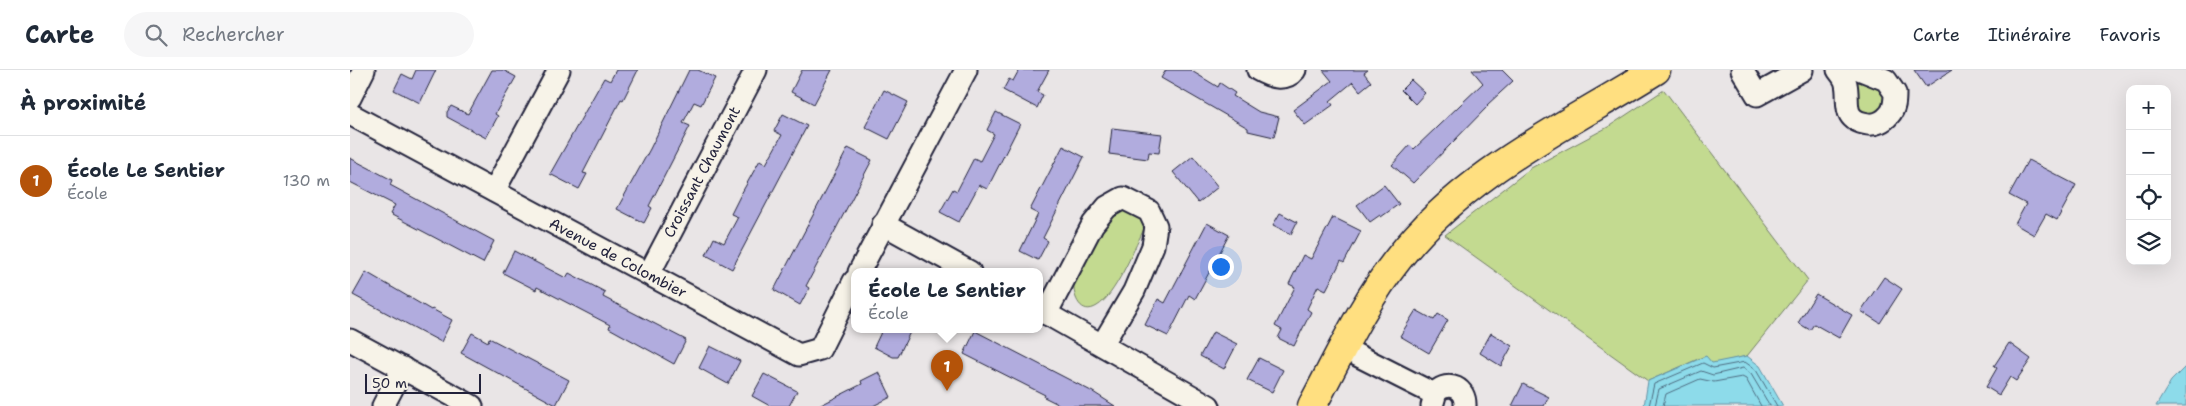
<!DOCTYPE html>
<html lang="fr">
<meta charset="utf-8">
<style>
:root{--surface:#fff;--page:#f6f6f7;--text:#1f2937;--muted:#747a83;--line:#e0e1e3;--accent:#b45309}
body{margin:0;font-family:"Shantell Sans",sans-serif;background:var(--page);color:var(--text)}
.controls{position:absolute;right:15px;top:15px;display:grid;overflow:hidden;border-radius:10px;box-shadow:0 5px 20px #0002}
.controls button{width:45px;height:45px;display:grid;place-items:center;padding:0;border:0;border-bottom:1px solid var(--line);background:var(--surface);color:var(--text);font:25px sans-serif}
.scale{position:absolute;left:15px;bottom:12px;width:116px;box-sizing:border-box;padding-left:5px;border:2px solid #22223b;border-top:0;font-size:14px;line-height:18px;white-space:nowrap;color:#22223b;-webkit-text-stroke:4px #f7f3e8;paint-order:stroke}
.you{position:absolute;left:870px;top:196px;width:18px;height:18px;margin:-12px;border:4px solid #fff;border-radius:50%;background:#1a73e8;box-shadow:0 0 0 8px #1a73e833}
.badge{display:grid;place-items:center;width:32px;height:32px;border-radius:50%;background:var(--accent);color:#fff;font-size:16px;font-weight:700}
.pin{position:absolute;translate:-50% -41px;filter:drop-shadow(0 1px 2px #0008)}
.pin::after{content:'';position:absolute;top:26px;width:18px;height:15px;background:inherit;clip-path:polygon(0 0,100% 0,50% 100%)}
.popup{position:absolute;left:501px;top:198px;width:192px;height:65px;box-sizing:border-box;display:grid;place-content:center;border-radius:10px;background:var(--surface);filter:drop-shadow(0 1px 4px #0005);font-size:16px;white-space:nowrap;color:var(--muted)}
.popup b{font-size:19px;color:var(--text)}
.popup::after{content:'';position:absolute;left:50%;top:100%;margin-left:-10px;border:10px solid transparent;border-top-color:var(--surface)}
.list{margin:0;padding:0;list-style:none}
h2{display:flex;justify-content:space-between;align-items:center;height:65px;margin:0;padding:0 20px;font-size:21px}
h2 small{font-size:16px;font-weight:400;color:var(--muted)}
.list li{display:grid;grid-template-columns:32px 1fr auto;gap:15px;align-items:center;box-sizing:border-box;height:90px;padding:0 20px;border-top:1px solid var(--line)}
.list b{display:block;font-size:19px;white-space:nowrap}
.list p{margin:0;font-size:16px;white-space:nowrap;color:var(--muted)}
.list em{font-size:16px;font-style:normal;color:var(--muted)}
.icon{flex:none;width:28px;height:28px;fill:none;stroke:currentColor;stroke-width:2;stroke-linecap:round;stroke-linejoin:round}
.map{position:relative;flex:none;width:1836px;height:336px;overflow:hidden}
header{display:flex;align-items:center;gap:30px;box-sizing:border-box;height:70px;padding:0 25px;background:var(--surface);border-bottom:1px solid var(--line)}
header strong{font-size:24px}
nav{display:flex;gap:28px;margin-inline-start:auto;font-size:18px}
.search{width:350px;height:45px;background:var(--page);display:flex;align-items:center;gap:12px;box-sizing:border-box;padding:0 18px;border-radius:28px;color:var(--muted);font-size:19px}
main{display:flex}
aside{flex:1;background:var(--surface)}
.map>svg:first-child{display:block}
</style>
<header>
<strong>Carte</strong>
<div class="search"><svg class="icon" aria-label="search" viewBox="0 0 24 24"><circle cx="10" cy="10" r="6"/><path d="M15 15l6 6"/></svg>Rechercher</div>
<nav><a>Carte</a><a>Itinéraire</a><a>Favoris</a></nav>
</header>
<main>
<aside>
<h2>À proximité<small></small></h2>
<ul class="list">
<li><span class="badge">1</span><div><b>École Le Sentier</b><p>École</p></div><em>130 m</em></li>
</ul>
</aside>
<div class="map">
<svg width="1836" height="336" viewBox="0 0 1836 336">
<rect width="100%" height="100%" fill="#e9e5e6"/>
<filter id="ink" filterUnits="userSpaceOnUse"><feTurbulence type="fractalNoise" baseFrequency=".02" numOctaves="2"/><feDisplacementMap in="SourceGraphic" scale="10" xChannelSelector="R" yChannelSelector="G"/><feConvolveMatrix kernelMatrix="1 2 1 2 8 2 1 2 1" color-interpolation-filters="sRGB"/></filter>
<g filter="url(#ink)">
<g fill="#c3da90" stroke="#727e66">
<path d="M1500,0L1538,23L1529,45H1509Z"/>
<path d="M1314,20L1458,210L1397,286L1362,294L1355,286L1298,311L1095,165L1181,98L1258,57Z"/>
<path d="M772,139L791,144L795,155L793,161C783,181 765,226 747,236C731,246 723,227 724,214L758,148Z"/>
</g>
<g fill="#8ddbea" stroke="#6291a4">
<path d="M1356,286L1362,293L1397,286L1410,296L1433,336H1294L1298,311Z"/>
<path d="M1836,296V336H1806L1821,311Z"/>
</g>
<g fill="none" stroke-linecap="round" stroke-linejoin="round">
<g stroke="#4d6c81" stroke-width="1">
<path d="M1299,336L1304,314L1353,293L1363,298L1395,292L1406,300L1427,336"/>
<path d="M1305,336L1309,319L1351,301L1363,305L1393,298L1401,304L1420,336"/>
<path d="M1313,336L1316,324L1350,309L1364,312L1392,307L1396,309L1411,336"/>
</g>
</g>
<g fill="#b1acde" stroke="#22223b">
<path d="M66,0H86L70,33L44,20L52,4L62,9Z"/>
<path d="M142,0H153L166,7L145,44L148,46L136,68L97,47V42L101,36L118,44Z"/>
<path d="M266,0H288L273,30L271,29L266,39L233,103L237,104L229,119L200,104L254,8L260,11Z"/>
<path d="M339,0H348L365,8L351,35L344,32L333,53L340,56L299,136L302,138L294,153L267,139L300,79Z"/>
<path d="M452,0H482L464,34L441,22Z"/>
<path d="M669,0H699L687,22L693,25L687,38L653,20L659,9L663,11Z"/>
<path d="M816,0H840L868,17L870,13L885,23L883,26L909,42L929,47L924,67L898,61V58L811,8Z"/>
<path d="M973,0H1018L1014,3L1021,12L1010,21L1003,12L980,31L983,35L955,55L943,40L982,11Z"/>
<path d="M1122,0H1152L1163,11L1137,35L1138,36L1063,113L1042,95L1060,75L1064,79L1133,13Z"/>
<path d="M1564,0H1602L1576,17Z"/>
<path d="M1061,10L1075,23L1065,34L1051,20Z"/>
<path d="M534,20L558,32L539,69L515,57Z"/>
<path d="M646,42L670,54L637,119L629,115L609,152L590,142L603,119L607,121L624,88L630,91L644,64L637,60Z"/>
<path d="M433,44L457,56L382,199L356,185L364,168L374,173L388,147L381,144L390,126L410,90L416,94L432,65L424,61Z"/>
<path d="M762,58L812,64L809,83L799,82L798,89L759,84Z"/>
<path d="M713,76L734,87L693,168L698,171L688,190L670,181L688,144L680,140Z"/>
<path d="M498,78L522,90L456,216L459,218L450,235L424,220Z"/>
<path d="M843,86L868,117L848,133L823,102Z"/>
<path d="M0,88L42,110L40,115L144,171L133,193L40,144L45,135L0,112Z"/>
<path d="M1678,90L1726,115L1707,150L1696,144L1684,165L1665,154L1676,134L1659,125Z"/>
<path d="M1034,115L1049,134L1031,147L1030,145L1020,152L1007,135Z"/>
<path d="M930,143L947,152L941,164L923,155Z"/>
<path d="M983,147L1011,161L994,193L991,191L976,220L968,216L957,239L961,242L944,276L928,268L932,260L925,256L945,217L939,214L953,185L961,189Z"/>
<path d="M857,153L879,165L845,229L839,225L818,266L795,255L808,229L815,233Z"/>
<path d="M164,181L216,208L219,203L255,222L253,227L336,270L324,294L259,258L260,255L187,217L186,220L153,203Z"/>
<path d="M16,202L81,240L82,239L102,250L91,272L3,225Z"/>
<path d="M1534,207L1552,219L1530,253L1511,241Z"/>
<path d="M1466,224L1502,245L1489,268L1464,254L1460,260L1448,253Z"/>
<path d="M1066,240L1084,250L1088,244L1098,250L1079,283L1050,266Z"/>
<path d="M532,260H561L548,287H543L524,277Z"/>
<path d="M625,261L743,322L765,336H712L694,327L695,325L614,284Z"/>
<path d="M863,262L887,274L874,299L850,286Z"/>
<path d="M122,263L138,272L139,268L219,310L206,335L111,283Z"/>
<path d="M1141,263L1162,276L1151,296L1130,283Z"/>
<path d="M1659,273L1681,289L1666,311L1660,307L1649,325L1636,317L1647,298L1644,296Z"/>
<path d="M360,276L390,291L378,314L349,298Z"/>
<path d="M909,288L933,300L922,322L897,310Z"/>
<path d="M529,302L541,327L523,336H469L512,314L511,311Z"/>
<path d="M414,304L447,321L439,336H420L402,326Z"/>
<path d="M1173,314L1199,327L1194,336H1162Z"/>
</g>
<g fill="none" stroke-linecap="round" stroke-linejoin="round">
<g stroke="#22223b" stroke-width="25">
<g id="minor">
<path d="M908,0C920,7 935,12 945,0"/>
<path d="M1392,0L1407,25L1452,0"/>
<path d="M1488,0C1491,4 1495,8 1496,14C1500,31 1490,50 1518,54C1526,55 1534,51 1539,45C1545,39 1545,31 1545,23L1536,10L1511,0"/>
<path d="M0,28L14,0"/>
<path d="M0,44L449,285L470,279L504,211"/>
<path d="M144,121L209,0"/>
<path d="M533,154L620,202"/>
<path d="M509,202L616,0"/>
<path d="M299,204L406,0"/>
<path d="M690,240L859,336"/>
<path d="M696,244L743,154L757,137L773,128L799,141L806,156L803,176L784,221L752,275"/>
<path d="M0,270L122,336"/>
<path d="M993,278L1084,324"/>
<path d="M33,336L53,298"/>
<path d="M1082,336L1086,322C1099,310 1116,318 1115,336"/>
</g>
</g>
<g stroke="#22223b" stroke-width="31">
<path id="major" d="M962,336C989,286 1013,233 1048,189C1115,102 1215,57 1306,0"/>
</g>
<use href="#minor" stroke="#f7f3e8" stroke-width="21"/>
<use href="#major" stroke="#ffdf80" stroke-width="28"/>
</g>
</g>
<g text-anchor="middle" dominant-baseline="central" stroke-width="4" stroke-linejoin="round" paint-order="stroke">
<g font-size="15" fill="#22223b" stroke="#f7f3e8">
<text transform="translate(352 102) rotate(-62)">Croissant Chaumont</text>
<text transform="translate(268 188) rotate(28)">Avenue de Colombier</text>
</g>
</g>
</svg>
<div class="controls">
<button>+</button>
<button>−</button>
<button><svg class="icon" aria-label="locate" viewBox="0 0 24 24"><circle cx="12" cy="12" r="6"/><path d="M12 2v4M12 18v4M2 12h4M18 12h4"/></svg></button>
<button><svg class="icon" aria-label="layers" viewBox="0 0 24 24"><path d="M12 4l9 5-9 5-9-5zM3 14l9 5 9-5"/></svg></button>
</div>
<div class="scale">50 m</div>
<div class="you"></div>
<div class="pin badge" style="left:597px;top:321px">1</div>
<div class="popup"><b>École Le Sentier</b>École</div>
</div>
</main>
